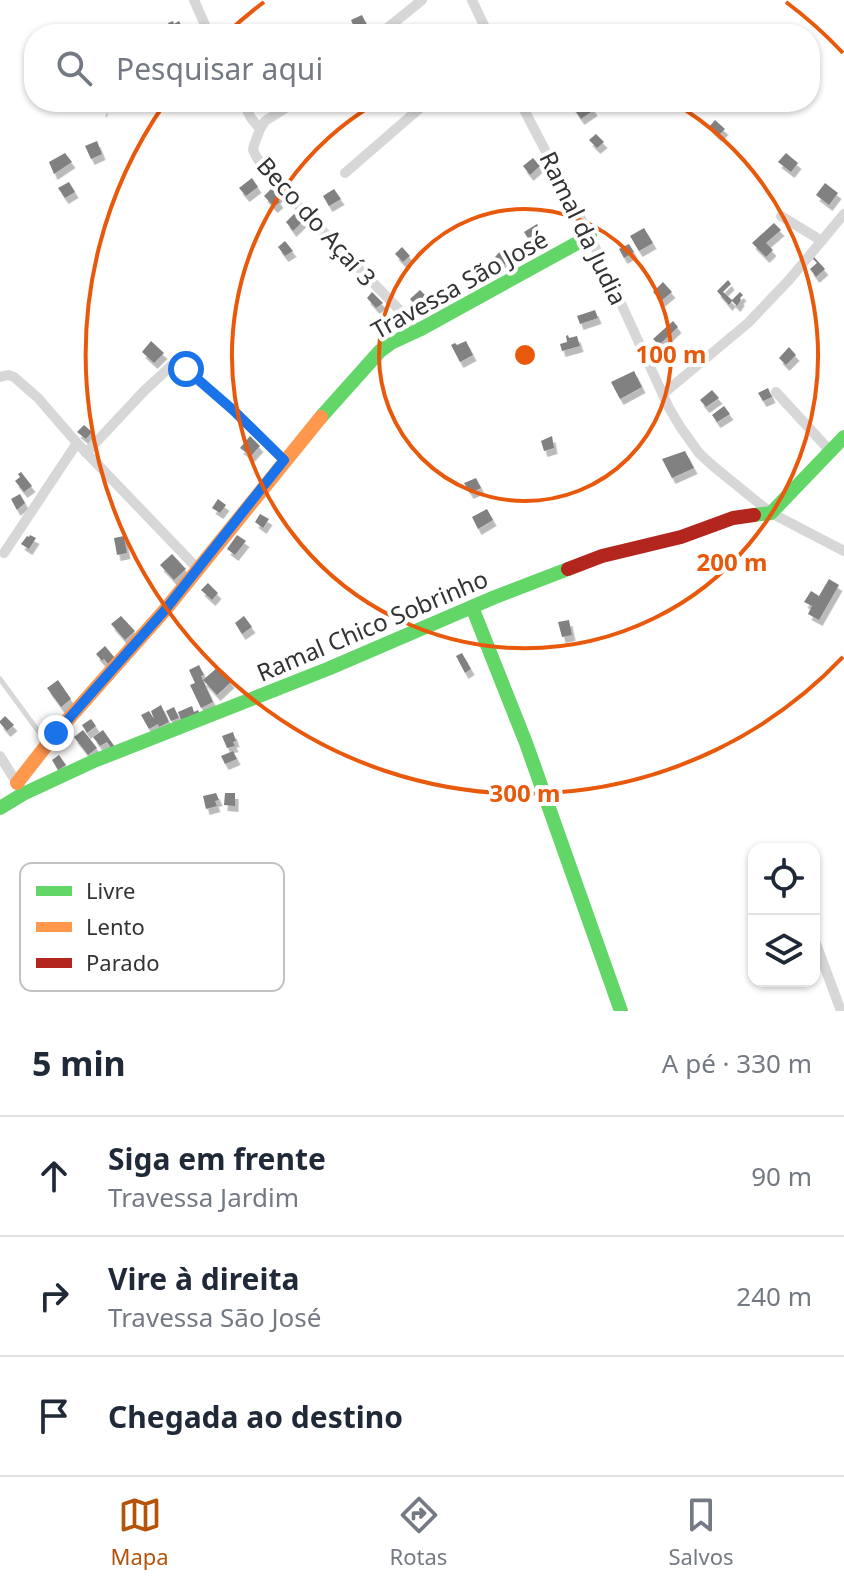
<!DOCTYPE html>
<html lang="pt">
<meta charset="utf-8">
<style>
:root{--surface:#fff;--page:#f2f2f3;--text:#1f2937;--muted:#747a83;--line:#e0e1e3;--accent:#b45309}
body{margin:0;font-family:"Noto Sans",sans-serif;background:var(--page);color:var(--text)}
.controls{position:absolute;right:24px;bottom:24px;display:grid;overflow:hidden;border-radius:16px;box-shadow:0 2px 6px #0004}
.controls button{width:72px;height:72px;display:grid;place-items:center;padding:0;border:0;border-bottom:2px solid var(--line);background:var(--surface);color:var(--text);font:40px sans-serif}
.stop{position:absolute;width:24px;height:24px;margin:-18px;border:6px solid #1a73e8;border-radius:50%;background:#fff}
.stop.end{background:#1a73e8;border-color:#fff;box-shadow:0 2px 8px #0008}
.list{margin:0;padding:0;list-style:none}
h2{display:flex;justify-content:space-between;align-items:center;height:104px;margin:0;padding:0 32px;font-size:34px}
h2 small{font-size:26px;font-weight:400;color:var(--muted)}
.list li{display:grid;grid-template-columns:52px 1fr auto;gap:24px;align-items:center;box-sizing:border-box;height:120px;padding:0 32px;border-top:2px solid var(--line)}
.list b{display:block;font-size:30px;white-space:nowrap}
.list p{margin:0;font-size:26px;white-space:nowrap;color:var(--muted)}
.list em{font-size:26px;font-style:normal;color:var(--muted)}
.icon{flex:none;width:44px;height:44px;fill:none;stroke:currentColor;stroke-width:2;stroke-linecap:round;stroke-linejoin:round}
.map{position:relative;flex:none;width:844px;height:1011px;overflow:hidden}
.search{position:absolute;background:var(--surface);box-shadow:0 2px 6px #0004;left:24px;right:24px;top:24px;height:88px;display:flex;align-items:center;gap:20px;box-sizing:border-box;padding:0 28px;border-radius:32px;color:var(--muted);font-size:30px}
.sheet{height:464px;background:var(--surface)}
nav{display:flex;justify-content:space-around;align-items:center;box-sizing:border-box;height:112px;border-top:2px solid var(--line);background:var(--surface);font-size:22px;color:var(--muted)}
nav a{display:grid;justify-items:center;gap:4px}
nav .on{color:var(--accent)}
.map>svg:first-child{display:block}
</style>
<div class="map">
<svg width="844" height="1011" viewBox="0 0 844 1011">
<defs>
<filter id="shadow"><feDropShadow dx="3.5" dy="6" stdDeviation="0" flood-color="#0004"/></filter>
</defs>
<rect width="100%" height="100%" fill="#fff"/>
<g fill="#818181" filter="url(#shadow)">
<path d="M362,15L368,27L356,32L351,20Z"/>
<path d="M173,21L174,24L179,21L186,34H174L168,23Z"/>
<path d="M578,102H589L594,110L581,119L572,106Z"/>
<path d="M715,120L725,129L718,136L709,127Z"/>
<path d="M596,134L604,142L597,148L589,140Z"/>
<path d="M97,141L102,154L91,159L85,146Z"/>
<path d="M65,153L72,162L54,174L49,162Z"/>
<path d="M786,153L798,163L791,172L778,162Z"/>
<path d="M533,158L540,166L530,175L523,166Z"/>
<path d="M252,178L258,187L246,196L239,188Z"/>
<path d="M69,182L75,192L65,198L58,188Z"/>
<path d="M825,183L838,193L829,205L816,195Z"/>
<path d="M272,188L275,191L277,189L281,194L277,198L280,202L274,207L264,196Z"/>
<path d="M334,189L341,199L329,206L323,196Z"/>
<path d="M303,213L307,217L293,231L286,222L294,214L299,218Z"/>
<path d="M774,223L781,230L766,243L773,250L766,257L752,243Z"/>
<path d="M537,224L540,229L537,231L539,234L529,240L524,232Z"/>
<path d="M644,228L653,243L639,251L630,236Z"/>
<path d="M285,241L293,251L285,256L278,247Z"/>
<path d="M629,244L634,252L624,258L619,249Z"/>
<path d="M402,247L410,256L403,262L395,254Z"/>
<path d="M504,247L513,256L504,265L495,257Z"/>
<path d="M814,257L825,269L816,277L810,269L817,263L812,258Z"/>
<path d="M728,280L731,284L723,292L732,300L740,292L743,295L740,298L741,300L737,306L732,301L729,305L717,291Z"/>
<path d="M663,282L672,292L661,301L653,292Z"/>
<path d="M420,290L432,302L421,312L410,299Z"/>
<path d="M372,292L383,303L376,308L367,298Z"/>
<path d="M595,310L598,318L580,324L577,316Z"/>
<path d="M673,321L678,327L659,345L653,339Z"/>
<path d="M568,335L569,338L577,336L580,346L562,351L560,344L567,342L566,336Z"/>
<path d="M151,341L164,353L154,363L142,352Z"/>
<path d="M466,341L473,355L460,362L451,345L455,343L457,345Z"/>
<path d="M789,347L796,355L786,365L779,358Z"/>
<path d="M634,371L642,387L620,399L611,382Z"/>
<path d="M768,388L772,397L763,401L758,393Z"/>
<path d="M712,390L719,398L706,407L700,400Z"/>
<path d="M724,406L730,414L717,422L712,415Z"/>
<path d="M84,425L92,432L86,439L77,432Z"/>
<path d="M250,436L260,446L251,456L240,448Z"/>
<path d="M552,436L554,448L544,451L541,441Z"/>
<path d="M685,451L694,468L672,478L662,459Z"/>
<path d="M21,472L32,486L24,492L15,481L20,477L18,474Z"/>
<path d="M476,478L481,488L470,493L464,483Z"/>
<path d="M20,494L25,503L17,510L11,499Z"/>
<path d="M218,499L226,505L220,513L212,508Z"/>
<path d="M487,509L493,520L478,529L472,517Z"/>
<path d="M260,514L269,519L263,528L255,522Z"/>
<path d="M30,535L36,538L29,549L21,544L27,536L29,537Z"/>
<path d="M237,535L246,541L235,555L227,549Z"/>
<path d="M124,536L127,553L117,555L114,538Z"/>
<path d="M172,554L186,569L174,580L160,565Z"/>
<path d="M829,579L839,585L819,620L808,614L812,606L804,602L811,591L819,596Z"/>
<path d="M208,583L218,593L212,600L201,590Z"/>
<path d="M121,616L135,631L125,640L111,624Z"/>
<path d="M244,616L252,627L242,634L235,623Z"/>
<path d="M569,620L572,635L562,637L558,622Z"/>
<path d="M105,646L115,658L108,664L104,659L102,661L96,654Z"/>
<path d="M462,653L471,669L465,673L456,656Z"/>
<path d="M199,665L204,675L201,676L213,702L201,708L190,685L195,683L189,670Z"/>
<path d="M218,667L231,682L217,695L203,680Z"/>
<path d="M58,680L71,699L61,707L47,688Z"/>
<path d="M161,705L169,722L159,727L158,724L149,729L141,715L149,711L154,719L151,711Z"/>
<path d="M192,706L194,712L198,710L200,715L182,723L178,712Z"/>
<path d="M174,707L179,718L171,721L166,711Z"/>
<path d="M5,716L14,725L7,731L0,723V721Z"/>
<path d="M91,719L96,726L87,733L82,725Z"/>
<path d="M83,730L97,748L88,755L74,737Z"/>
<path d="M103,730L115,747L112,749L107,742L100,746L93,737Z"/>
<path d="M233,732L236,741L233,742L235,746L227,748L222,736Z"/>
<path d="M233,751L237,759L225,764L221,756Z"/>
<path d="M59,755L66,765L58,770L52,760Z"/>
<path d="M216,793L219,800L215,801L217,806L206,809L203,796Z"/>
<path d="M225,793H235V806L224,805Z"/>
</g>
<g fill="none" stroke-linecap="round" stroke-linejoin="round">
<path stroke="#d6d6d6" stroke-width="2" stroke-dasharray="4 4" stroke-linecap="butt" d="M106,117L113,102"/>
<path stroke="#d7d7d7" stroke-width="5" d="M0,679L47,743"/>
<g stroke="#d7d7d7" stroke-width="10">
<path d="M194,0L209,34"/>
<path d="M472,0L488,34"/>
<path d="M380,34L422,0"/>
<path d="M243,102L251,118L260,129L254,145L253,150L257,158L283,190L419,330"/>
<path d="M520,102L590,236L669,408L681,428L699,453L713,466L771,513L844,551"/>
<path d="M260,129L265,121L295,102"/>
<path d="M345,173L427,102"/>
<path d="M781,216L822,241"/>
<path d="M0,377L8,375L14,377L38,398L77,443L197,568"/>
<path d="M776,392L831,452"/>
<path d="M663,394L748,323L789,280L844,214"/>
<path d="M86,453L144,391L171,366L177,362L233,410L284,460"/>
<path d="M4,553L77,443"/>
<path d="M0,756L20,788"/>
<path d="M814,938L841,1011"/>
</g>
<g stroke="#63d668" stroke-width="14">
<path d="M321,417L380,351L391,343L419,330L590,236"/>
<path d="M754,515L771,513L844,437"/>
<path d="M472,607L526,743L621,1011"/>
<path d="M0,808L23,794L94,761L330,668L495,597L568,569"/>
</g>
<path stroke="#ff974d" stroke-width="14" d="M17,783L56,733L165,610L321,417"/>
<path stroke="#b3261e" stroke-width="14" d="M568,569L602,556L681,537L733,518L754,515"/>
</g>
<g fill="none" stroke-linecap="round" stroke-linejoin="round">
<path stroke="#1a73e8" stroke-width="10" d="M56,733L165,610L284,460L233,410L186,369"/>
</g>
<g fill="none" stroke="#e8590c" stroke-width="4">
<circle cx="525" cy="355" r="146"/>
<path d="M674 103A293 293 0 1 1 376 103"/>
<path d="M843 657A439 439 0 0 1 165 103M226 34A439 439 0 0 1 264 2M786 2A439 439 0 0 1 843 53"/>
</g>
<g text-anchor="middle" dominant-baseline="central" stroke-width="8" stroke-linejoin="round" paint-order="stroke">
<g font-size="24" fill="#333" stroke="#fff">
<text transform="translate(317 221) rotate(48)">Beco do Açaí 3</text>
<text transform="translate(584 228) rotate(64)">Ramal da Judia</text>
<text transform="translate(459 284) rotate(-29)">Travessa São José</text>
<text transform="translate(372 625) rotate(-23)">Ramal Chico Sobrinho</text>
</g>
</g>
<rect x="20" y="863" width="264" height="128" rx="12" fill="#fff" stroke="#c2c2c2" stroke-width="2"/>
<rect x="36" y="886" width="36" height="10" fill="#63d668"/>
<rect x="36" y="922" width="36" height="10" fill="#ff974d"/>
<rect x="36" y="958" width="36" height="10" fill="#b3261e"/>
<g font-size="22" fill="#333">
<text x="86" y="899">Livre</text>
<text x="86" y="935">Lento</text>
<text x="86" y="971">Parado</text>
</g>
<circle cx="525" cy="355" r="12" fill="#e8590c" stroke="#fff" stroke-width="4"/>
<g font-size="24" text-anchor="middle" font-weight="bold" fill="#e8590c" stroke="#fff" stroke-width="8" stroke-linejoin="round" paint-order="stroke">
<text x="671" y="363">100 m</text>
<text x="732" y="571">200 m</text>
<text x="525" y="802">300 m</text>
</g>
</svg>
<div class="controls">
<button><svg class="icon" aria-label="locate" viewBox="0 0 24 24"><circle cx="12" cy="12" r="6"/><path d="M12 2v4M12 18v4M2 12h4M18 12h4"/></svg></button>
<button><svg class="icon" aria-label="layers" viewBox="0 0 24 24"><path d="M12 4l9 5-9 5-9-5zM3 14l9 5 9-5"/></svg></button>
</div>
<div class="stop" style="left:186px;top:369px"></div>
<div class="stop end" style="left:56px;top:733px"></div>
<div class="search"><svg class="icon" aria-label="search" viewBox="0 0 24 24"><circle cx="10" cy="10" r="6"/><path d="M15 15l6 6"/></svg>Pesquisar aqui</div>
</div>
<section class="sheet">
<h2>5 min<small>A pé · 330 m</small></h2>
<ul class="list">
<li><svg class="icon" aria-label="ahead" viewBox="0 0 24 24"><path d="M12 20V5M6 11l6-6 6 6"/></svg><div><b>Siga em frente</b><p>Travessa Jardim</p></div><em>90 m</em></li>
<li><svg class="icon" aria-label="right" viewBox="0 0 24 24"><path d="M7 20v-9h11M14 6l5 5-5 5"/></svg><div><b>Vire à direita</b><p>Travessa São José</p></div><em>240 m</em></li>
<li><svg class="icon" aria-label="arrive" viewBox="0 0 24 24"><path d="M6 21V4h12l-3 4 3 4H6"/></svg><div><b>Chegada ao destino</b></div></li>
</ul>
</section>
<nav>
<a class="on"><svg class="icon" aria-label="map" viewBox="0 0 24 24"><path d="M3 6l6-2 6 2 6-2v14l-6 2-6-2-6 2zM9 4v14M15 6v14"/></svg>Mapa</a>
<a><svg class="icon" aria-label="directions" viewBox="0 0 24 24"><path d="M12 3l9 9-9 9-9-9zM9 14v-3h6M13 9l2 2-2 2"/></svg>Rotas</a>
<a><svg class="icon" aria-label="saved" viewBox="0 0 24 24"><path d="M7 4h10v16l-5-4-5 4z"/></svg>Salvos</a>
</nav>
